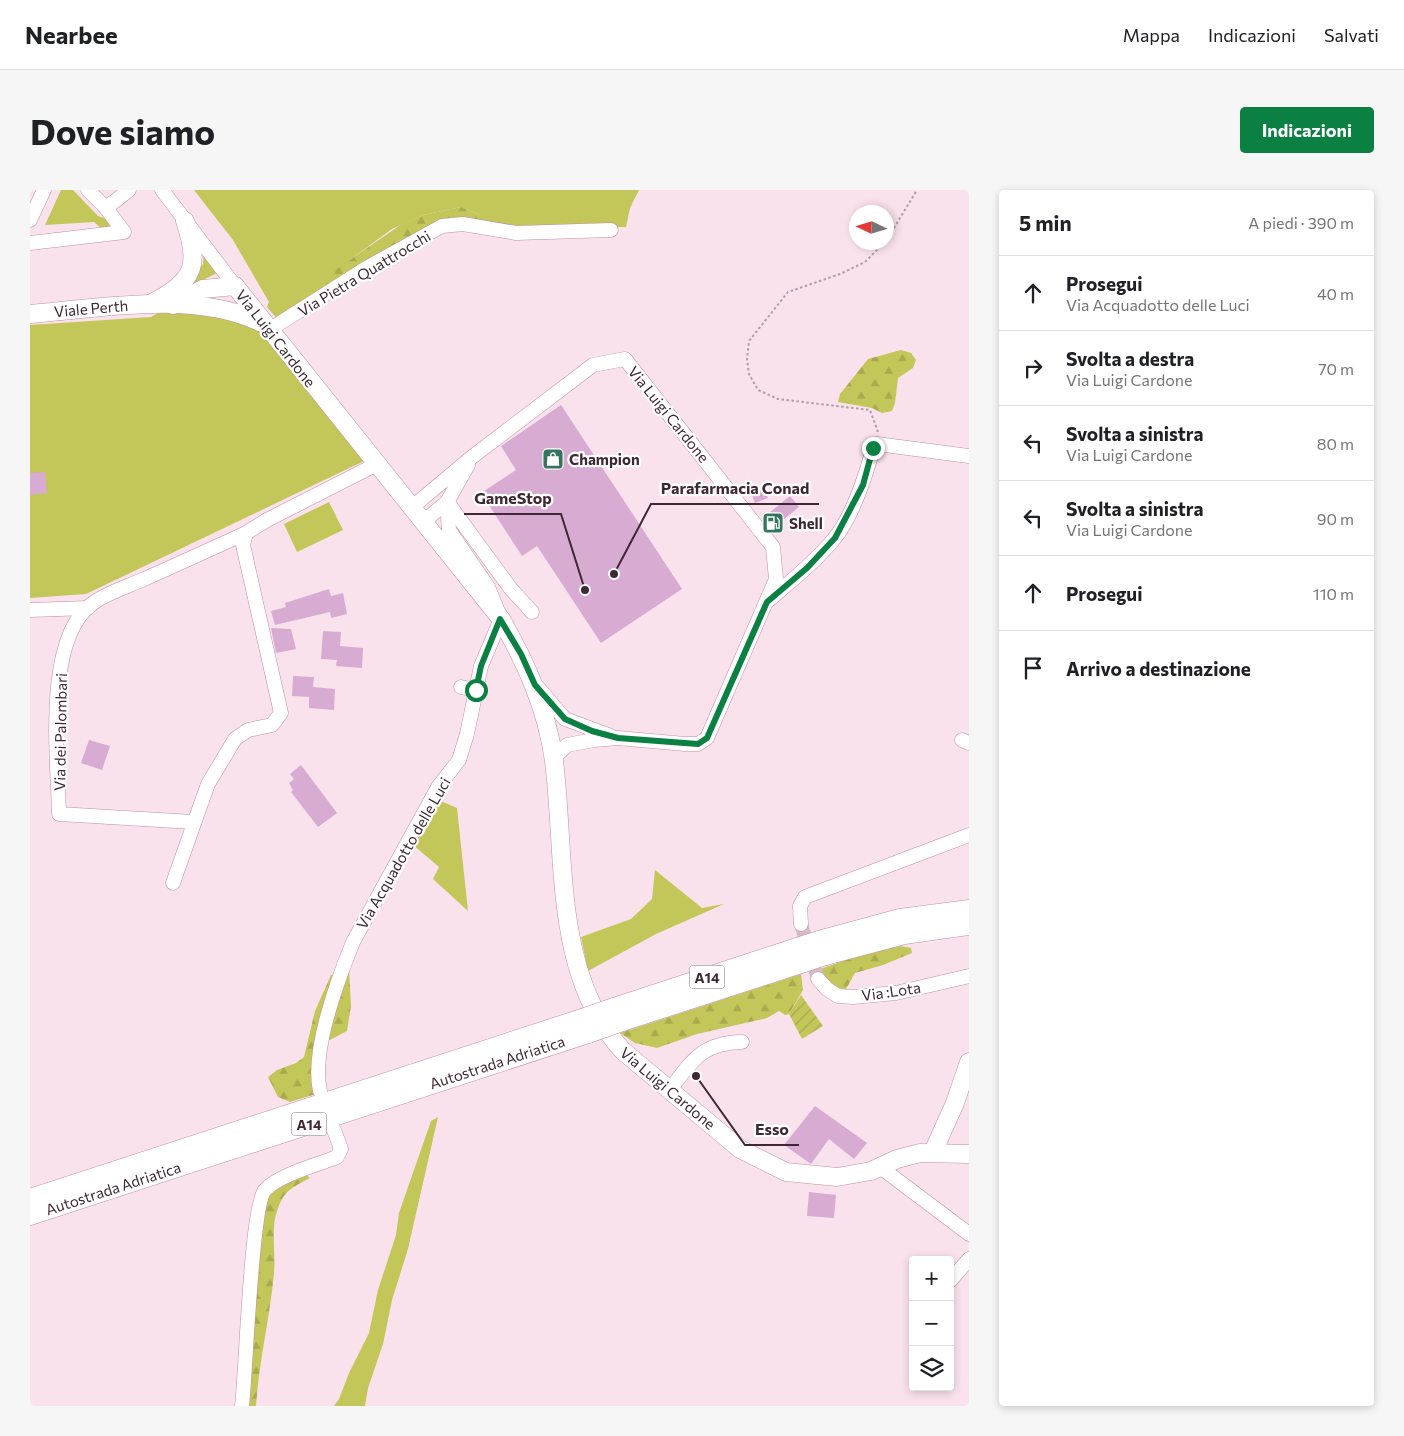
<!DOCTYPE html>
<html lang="it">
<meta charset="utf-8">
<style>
:root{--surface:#fff;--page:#f6f6f6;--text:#202124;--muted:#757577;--line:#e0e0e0;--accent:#0b8043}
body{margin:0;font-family:Commissioner,sans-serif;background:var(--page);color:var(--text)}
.controls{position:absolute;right:15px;bottom:15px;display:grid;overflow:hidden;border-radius:5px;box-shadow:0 2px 8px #0003}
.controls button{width:45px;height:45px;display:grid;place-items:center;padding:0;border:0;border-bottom:1px solid var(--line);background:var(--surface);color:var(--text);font:25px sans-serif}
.compass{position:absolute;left:819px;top:15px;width:45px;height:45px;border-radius:50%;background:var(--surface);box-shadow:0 2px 8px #0003;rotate:274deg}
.stop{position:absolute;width:15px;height:15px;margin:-11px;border:4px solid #0b8043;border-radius:50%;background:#fff}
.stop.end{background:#0b8043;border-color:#fff;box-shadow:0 1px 5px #0008}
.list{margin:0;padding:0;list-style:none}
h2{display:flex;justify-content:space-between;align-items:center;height:65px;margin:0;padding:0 20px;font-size:21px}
h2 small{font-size:16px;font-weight:400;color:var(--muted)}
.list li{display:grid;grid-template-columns:32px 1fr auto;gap:15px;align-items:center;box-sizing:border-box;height:75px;padding:0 20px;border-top:1px solid var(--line)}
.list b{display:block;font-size:19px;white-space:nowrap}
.list p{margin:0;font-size:16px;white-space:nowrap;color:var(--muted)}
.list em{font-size:16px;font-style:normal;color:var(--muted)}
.icon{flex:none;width:28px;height:28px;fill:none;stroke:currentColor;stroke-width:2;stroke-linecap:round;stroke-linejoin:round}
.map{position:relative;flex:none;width:939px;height:1216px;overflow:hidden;border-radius:5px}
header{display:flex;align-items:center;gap:30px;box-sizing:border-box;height:70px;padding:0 25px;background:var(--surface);border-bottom:1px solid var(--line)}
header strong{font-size:24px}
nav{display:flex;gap:28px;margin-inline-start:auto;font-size:18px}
.intro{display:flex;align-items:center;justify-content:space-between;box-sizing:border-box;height:120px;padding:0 30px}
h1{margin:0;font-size:35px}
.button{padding:12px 22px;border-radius:5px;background:var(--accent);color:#fff;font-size:18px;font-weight:700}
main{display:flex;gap:30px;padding:0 30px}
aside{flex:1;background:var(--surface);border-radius:5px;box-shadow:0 2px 8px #0003}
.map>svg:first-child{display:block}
</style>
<header>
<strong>Nearbee</strong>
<nav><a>Mappa</a><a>Indicazioni</a><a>Salvati</a></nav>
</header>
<div class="intro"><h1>Dove siamo</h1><a class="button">Indicazioni</a></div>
<main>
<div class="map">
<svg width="939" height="1216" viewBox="0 0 939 1216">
<defs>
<pattern id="forest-firs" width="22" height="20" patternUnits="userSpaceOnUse" patternTransform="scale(1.25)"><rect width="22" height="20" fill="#c3c658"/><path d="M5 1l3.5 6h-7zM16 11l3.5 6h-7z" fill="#a9aa4d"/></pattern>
<pattern id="garden-furrows" width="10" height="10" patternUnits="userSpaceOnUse" patternTransform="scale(1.25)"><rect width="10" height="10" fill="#c3c658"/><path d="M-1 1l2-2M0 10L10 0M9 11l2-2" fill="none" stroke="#a9aa4d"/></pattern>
</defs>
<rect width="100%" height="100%" fill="#fae2ec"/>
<g fill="#c3c658">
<path d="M31,0H43L68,26L77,29L80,36L73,40L64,32L15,35Z"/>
<path d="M164,0H609L600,18L596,37L486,39L449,35L450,25L431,17L393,25L362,39L318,71L298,99L248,130L237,117L239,112L203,50Z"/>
<path d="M174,60L187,83L155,99L173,74Z"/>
<path d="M142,115L228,131L334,271L56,404L0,408V135L121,127Z"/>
<path d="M299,312L313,340L267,362L254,334Z"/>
<path d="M406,609L427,618L438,721L403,689L409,677L382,654Z"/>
<path d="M625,680L672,718L694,714L626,744L558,781L551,747L601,729L622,709Z"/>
<path d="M408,927L378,1059L362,1110L353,1154L338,1198L335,1216H304L309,1209L319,1183L339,1143L348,1100L366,1045L369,1023L401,931Z"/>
</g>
<g fill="url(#forest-firs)">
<path d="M431,17L450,25L453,32H419L298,99L296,94L299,84L372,34L393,25Z"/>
<path d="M871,160L881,163L886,170L883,178L868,188L865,213L862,221L852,223L842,218L808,212L810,204L838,169Z"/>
<path d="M870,756L881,758L882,763L853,775L825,783L816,799C804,799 793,791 787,780L825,767Z"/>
<path d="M319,779L321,816L317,841L294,853L289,903L260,912L248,907L238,887L247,880L266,873L274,867L285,821L301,785Z"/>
<path d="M771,784L773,800L759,824L755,825L749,821L737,828L667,844L627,858L605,853L590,843Z"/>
<path d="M275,984L280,988C264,997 255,999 248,1018C240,1038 246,1062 244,1083C240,1127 229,1171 226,1216H216L232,1020L243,995Z"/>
</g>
<path fill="url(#garden-furrows)" d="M771,805L793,836L772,849L759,824Z"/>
<g fill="#d7abd2">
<path d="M531,215L652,399L571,453L507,356L492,366L451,303L486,280L471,256Z"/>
<path d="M15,282L17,303L0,305V283Z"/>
<path d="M734,298L738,308L725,313L721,303Z"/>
<path d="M760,306L769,317L748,334L739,323Z"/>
<path d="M299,399L301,406L313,403L317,424L301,428L300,422L245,435L241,421L256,417L255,413Z"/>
<path d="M241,438L261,439L266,459L246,463Z"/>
<path d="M293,441L311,442L310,456L333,458L332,478L306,476L307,470L291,469Z"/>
<path d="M263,486L284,487L283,497L305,499L304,520L279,518V507L262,506Z"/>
<path d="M59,550L80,556L72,580L51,573Z"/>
<path d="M271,575L307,623L288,637L261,602L263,600L259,593L264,589L260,584Z"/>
<path d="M785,916L837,953L824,969L799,949L781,974L754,955Z"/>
<path d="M779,1002L806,1005L804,1028L777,1026Z"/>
</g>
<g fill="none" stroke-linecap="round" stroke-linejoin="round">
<path stroke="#d4bdc7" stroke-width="14" stroke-dasharray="14 7" stroke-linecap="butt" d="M771,734L788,789"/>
<g stroke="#c38da6" stroke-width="15">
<g id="minor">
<path d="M132,0L205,96"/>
<path d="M76,18L99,0"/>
<path d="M0,30L14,0"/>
<path d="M0,53L94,42L76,18L58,0"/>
<path d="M239,140L338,77L412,36L433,34L486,43L581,40"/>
<path d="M418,313L481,399L502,422"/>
<path d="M381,318L442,267L563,175L595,169L743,357L746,389L677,548L668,554H655L588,548L564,550L537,555L523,569"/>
<path d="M393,332L417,312L438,275"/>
<path d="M739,410C761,391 785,372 804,349C823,326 835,288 843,259L847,254L939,266"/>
<path d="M0,420L58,418"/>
<path d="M506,495L535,529L581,546"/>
<path d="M431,497L446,500"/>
<path d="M932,550L939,553"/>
<path d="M163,632L29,624C28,570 13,448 63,413C77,403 96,397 112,390C146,375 181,359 216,343"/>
<path d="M143,693L178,594L205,549L218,540L242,535L251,523L213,355L216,343L237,330L347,274"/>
<path d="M771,734L770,716L775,707L939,645"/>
<path d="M788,789L797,799L808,806L823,807L866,803L939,786"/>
<path d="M290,901C281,862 308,789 323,752L408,597L429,570L437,544L451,476L471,429L458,397L419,340L417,312"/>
<path d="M639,901C662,871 671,853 712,852"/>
<path d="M850,977L939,1044"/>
<path d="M920,1091L939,1069"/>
<path d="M212,1216C216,1183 221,1016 235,1000C249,985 287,975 307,967L311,959L304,940"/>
</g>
</g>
<g stroke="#c38da6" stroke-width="19">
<g id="major">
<path d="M205,96L471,429C496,473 517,519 524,571C536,667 523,785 593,861L710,959L756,982L807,987L841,981L867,969L890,963L939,964"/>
<path d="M122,113C165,91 170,75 155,31"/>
<path d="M143,115L173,99L205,96"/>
<path d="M0,124C72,118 165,100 232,133"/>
<path d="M903,962L925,913L939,872"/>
</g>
</g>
<g stroke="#c38da6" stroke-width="21">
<g id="highway">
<path d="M789,751L870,729L939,720"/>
<path d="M795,765L874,744L939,735"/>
<path d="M584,818L770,757"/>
<path d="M592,831L774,772"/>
<path d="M0,1009L552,829"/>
<path d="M0,1025L558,843"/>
</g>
</g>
<g stroke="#b39ca7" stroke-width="2" stroke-dasharray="2.5 2.5" stroke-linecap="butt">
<path d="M856,51L887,0"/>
<path d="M848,242L840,220L748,209L728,200L719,184L717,169L719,151L758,102L810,84L835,72L855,52"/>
</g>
<use href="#minor" stroke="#fff" stroke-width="14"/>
<use href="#major" stroke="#fff" stroke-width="18"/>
<use href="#highway" stroke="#fff" stroke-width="20"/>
<g stroke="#c38da6" stroke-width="21" stroke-linecap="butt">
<g id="highway-bridge">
<path d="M770,757L789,751"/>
<path d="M774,772L795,765"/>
<path d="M552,829L584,818"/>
<path d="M558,843L592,831"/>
</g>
</g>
<use href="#highway-bridge" stroke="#fff" stroke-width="20"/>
</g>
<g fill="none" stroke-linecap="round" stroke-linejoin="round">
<path stroke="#0b8043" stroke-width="6" d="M446,500L451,476L470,429L491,464L505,495L535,529L562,541L588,548L668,554L677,548L737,412L777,378L805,348L833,295L843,258"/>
</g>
<defs>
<g id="shop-square" transform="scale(1.125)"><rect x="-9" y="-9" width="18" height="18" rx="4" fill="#367460" stroke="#fff"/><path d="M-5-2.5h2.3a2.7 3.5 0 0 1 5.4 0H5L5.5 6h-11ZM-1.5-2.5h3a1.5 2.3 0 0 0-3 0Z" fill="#fff"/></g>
<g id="fuel-square" transform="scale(1.125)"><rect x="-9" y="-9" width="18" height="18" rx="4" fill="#367460" stroke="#fff"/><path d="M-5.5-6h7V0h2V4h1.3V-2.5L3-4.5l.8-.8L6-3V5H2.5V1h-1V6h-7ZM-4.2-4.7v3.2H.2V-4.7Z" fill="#fff"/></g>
</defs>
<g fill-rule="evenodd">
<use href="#shop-square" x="523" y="269"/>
<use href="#fuel-square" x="743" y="333"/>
</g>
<g text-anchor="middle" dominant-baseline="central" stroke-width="4.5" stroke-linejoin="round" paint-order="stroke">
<g fill="#fff" stroke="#786870" stroke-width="1">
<rect x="659.5" y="775.5" width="35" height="23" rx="4"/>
<rect x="261.5" y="922.5" width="35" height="23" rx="4"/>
</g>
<g font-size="14" font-weight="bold" fill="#3e2833">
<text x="677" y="787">A14</text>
<text x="279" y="934">A14</text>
</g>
<g font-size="15" fill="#3e2833" stroke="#fff">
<text transform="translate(334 83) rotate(-31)">Via Pietra Quattrocchi</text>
<text transform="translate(61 118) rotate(-5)">Viale Perth</text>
<text transform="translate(246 148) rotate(52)">Via Luigi Cardone</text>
<text transform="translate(639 224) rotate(51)">Via Luigi Cardone</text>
<text transform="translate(30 542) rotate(-89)">Via dei Palombari</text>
<text transform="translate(373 663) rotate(-60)">Via Acquadotto delle Luci</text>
<text transform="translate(861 801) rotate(-8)">Via :Lota</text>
<text transform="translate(467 872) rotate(-18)">Autostrada Adriatica</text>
<text transform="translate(638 898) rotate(40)">Via Luigi Cardone</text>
<text transform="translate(83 998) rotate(-18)">Autostrada Adriatica</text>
</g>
<g font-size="15" font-weight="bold" fill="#3e2833" stroke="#fff" text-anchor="start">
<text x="539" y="269">Champion</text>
<text x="759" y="333">Shell</text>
</g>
</g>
<path fill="none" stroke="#3e2833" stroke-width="2" d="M584 384L621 314H789M555 400L531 324H434M666 886L715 955H769"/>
<g fill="#3e2833" stroke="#fff" stroke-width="2">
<circle cx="584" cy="384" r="5"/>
<circle cx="555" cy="400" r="5"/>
<circle cx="666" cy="886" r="5"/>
</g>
<g font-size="16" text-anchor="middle" font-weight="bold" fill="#3e2833" stroke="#fff" stroke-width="4.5" stroke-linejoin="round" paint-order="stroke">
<text x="705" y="304">Parafarmacia Conad</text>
<text x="483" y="314">GameStop</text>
<text x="742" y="945">Esso</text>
</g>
</svg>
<div class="controls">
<button>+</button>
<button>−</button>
<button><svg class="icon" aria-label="layers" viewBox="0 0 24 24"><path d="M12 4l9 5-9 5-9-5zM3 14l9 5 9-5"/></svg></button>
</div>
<svg class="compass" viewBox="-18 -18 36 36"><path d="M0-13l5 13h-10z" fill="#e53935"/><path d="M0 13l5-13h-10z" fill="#757577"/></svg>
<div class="stop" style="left:446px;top:500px"></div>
<div class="stop end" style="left:843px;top:258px"></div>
</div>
<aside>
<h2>5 min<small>A piedi · 390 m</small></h2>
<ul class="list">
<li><svg class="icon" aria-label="ahead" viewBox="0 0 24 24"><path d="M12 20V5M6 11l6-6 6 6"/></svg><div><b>Prosegui</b><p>Via Acquadotto delle Luci</p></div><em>40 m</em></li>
<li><svg class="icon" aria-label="right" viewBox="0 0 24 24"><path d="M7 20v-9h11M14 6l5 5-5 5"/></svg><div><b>Svolta a destra</b><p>Via Luigi Cardone</p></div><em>70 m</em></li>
<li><svg class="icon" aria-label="left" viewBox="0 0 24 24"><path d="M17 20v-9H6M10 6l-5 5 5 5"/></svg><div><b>Svolta a sinistra</b><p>Via Luigi Cardone</p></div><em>80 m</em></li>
<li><svg class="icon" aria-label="left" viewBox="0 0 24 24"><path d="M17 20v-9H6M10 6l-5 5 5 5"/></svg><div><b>Svolta a sinistra</b><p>Via Luigi Cardone</p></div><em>90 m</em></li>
<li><svg class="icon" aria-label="ahead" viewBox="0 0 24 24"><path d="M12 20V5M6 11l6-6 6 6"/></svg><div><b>Prosegui</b></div><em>110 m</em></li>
<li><svg class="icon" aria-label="arrive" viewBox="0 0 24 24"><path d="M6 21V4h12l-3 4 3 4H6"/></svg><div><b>Arrivo a destinazione</b></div></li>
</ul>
</aside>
</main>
